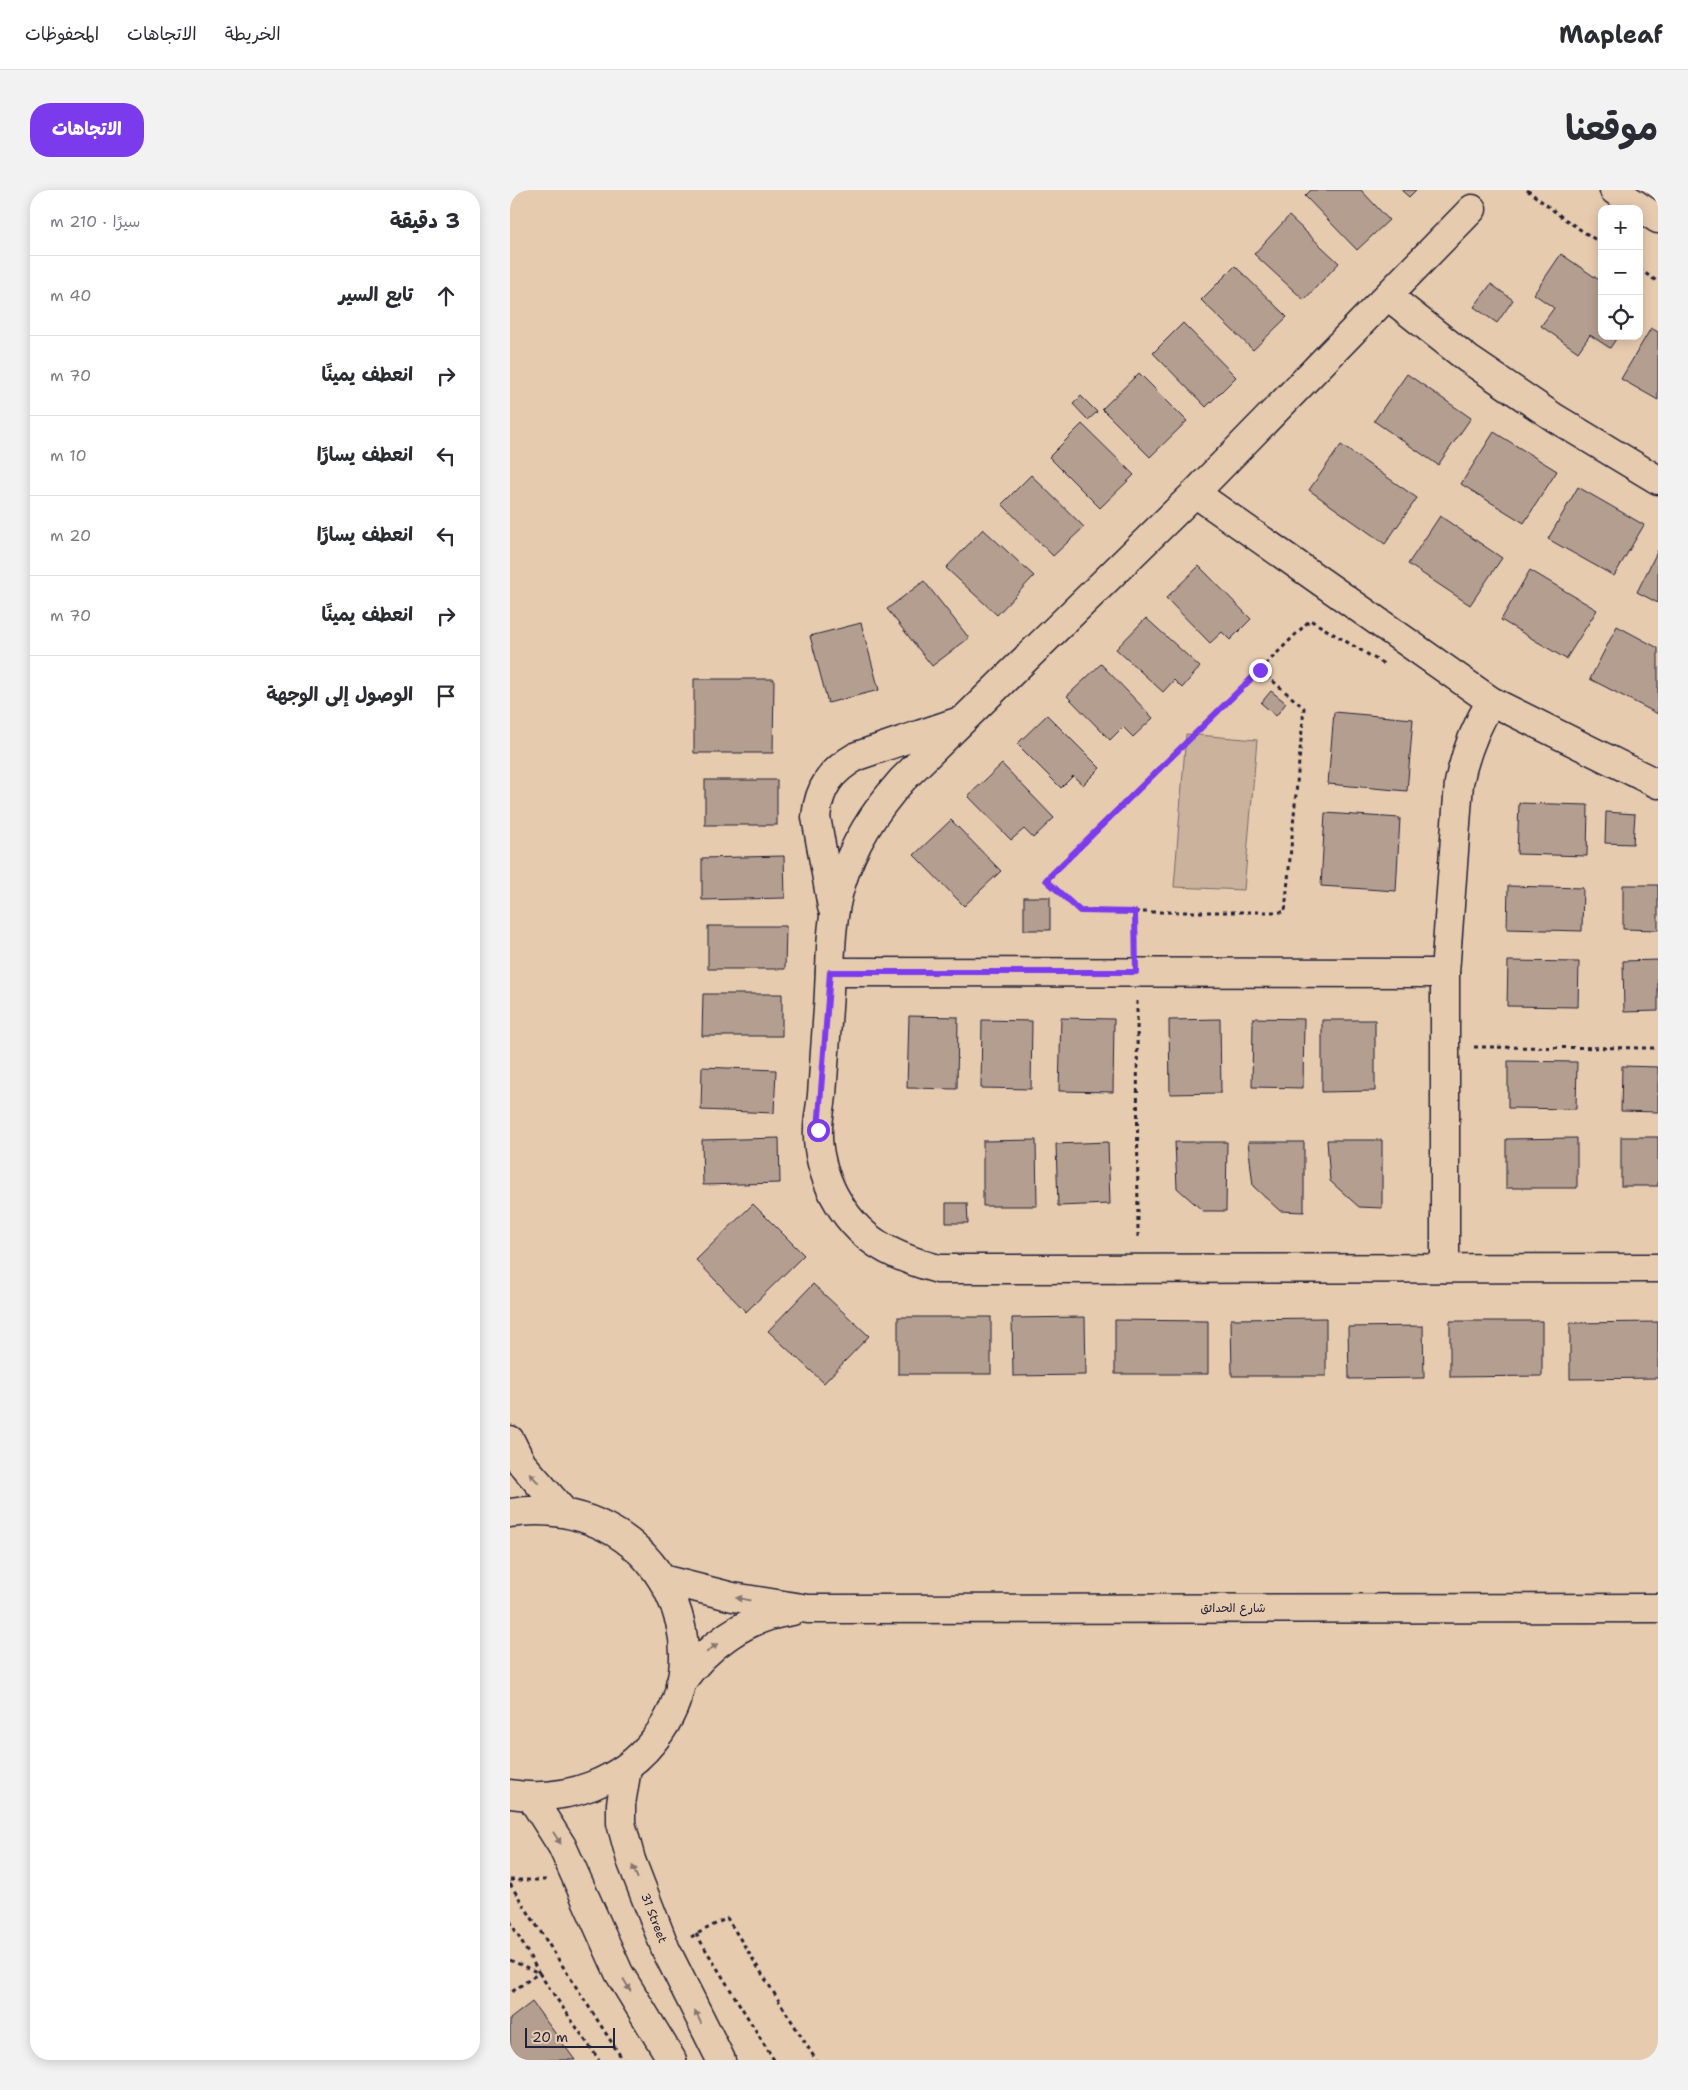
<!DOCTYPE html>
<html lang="ar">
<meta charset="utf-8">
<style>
:root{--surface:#fff;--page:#f2f2f3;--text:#2b2b33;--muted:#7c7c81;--line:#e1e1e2;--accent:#7c3aed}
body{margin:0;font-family:"Shantell Sans","Playpen Sans Arabic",sans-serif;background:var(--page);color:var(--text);direction:rtl}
.controls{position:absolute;right:15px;top:15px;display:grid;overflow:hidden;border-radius:10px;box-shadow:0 2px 12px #0003}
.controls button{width:45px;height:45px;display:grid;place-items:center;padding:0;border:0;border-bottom:1px solid var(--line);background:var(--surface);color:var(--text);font:25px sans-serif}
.scale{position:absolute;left:15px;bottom:12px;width:90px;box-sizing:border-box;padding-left:5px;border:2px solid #22223b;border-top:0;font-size:14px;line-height:18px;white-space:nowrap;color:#22223b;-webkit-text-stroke:4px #e7cbae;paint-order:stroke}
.stop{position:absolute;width:15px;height:15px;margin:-11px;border:4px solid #7c3aed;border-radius:50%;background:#fff}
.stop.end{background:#7c3aed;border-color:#fff;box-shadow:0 1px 5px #0008}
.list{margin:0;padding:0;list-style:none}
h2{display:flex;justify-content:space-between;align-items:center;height:65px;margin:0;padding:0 20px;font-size:21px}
h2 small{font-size:16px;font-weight:400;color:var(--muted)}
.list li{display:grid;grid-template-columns:32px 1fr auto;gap:15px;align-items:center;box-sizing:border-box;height:80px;padding:0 20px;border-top:1px solid var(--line)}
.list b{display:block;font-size:19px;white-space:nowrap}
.list em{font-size:16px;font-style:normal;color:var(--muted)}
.icon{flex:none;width:28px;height:28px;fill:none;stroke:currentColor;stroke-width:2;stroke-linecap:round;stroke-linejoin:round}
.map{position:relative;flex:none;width:1148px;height:1870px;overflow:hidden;direction:ltr;border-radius:20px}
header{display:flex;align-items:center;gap:30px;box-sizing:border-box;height:70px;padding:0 25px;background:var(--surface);border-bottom:1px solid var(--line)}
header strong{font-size:24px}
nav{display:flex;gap:28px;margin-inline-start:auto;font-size:18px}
.intro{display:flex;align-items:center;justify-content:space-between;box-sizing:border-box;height:120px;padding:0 30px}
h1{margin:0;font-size:35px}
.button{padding:12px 22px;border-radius:20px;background:var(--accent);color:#fff;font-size:18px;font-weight:700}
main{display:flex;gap:30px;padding:0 30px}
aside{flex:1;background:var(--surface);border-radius:20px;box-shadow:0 2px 12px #0003}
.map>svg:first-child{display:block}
</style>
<header>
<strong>Mapleaf</strong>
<nav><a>الخريطة</a><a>الاتجاهات</a><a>المحفوظات</a></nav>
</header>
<div class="intro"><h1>موقعنا</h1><a class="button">الاتجاهات</a></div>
<main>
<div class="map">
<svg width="1148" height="1870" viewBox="0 0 1148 1870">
<rect width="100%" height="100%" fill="#e7cbae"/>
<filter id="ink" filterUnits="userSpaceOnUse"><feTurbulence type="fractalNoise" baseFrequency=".02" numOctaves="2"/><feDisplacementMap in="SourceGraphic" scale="10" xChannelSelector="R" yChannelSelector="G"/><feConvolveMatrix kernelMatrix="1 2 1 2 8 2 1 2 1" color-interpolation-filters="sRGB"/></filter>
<g filter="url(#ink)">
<path fill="#cab29d" stroke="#766a6c" d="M676,544L747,550L734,700L664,697Z"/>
<g fill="#b49e90" stroke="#22223b">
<path d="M801,0H851L879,30L847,60L795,6Z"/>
<path d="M891,0H906L899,7Z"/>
<path d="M779,26L829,73L794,110L744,64Z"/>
<path d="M1051,64L1092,92V146H1108L1100,158L1080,145L1068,162L1031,136L1044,118L1024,104Z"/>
<path d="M725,76L777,127L743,160L691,110Z"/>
<path d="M981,94L1003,110L987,133L964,117Z"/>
<path d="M673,133L726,187L696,217L643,163Z"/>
<path d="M1141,138L1148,142V210L1111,189Z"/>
<path d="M629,183L677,231L640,267L592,219Z"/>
<path d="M897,184L961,228L928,275L864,231Z"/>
<path d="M571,206L587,222L578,230L563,214Z"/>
<path d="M572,234L624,285L590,318L539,267Z"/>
<path d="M984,242L1047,281L1014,333L951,294Z"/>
<path d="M831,255L907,308L875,354L799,300Z"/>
<path d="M521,285L574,337L543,366L492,314Z"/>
<path d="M1068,297L1134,335L1104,386L1038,349Z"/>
<path d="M930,326L992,368L960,415L898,374Z"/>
<path d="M473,339L524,386L487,425L436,378Z"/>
<path d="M1148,360V413L1127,402Z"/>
<path d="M689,376L741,429L720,450L712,442L700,453L656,408Z"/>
<path d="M1020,380L1087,420L1056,469L991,430Z"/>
<path d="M414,391L459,448L422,476L377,419Z"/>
<path d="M636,428L690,477L672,498L664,490L653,502L606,459Z"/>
<path d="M351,433L369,500L318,513L300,446Z"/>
<path d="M1107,436L1148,458V524L1080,489Z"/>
<path d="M591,474L643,528L623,547L613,537L600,550L557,506Z"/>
<path d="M184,489H264L263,563H184Z"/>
<path d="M761,501L776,513L766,526L751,513Z"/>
<path d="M824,522L903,529L897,601L818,594Z"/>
<path d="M537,525L590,578L573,595L563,586L551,598L507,554Z"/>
<path d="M492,574L544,628L523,648L514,639L501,650L458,606Z"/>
<rect x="195" y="590" width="72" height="45"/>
<path d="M1009,613L1078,615L1077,666L1007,664Z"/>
<path d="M1096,622L1125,624L1123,654L1095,653Z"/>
<path d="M815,623L890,628L886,701L811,696Z"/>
<path d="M441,630L491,681L454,716L404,665Z"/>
<path d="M274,666L275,708L192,710V668Z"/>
<path d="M1113,695H1148V740L1113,739Z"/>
<path d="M998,696L1073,698L1072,741L997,739Z"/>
<rect x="514" y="707" width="26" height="33"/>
<path d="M198,736H276L275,779H198Z"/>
<path d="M1148,770V821L1114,822L1113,771Z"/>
<path d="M998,771L1069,772L1068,817L997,816Z"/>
<path d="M193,804H272V846H192Z"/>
<path d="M399,826L448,827L447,899L397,898Z"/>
<path d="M551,828L604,829L603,902L549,901Z"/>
<path d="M743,828L794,829L793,898L742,897Z"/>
<path d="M710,829L711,903L660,904L659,830Z"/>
<path d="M472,830L522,831L521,899L471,898Z"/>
<path d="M812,830H865V901L812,902Z"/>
<path d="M998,871L1067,872L1066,919L998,918Z"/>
<path d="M1112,876L1148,877V922L1111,921Z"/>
<path d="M192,877L266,880L264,923L191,920Z"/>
<rect x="1111" y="947" width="37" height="49"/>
<path d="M269,948L270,993L193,995L192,950Z"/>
<path d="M1067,948V998H996V949Z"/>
<path d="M526,950L527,1016H473V951Z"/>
<path d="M817,950H872V1018L849,1017L820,991Z"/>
<path d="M598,952L600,1014L548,1016L546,954Z"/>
<path d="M665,952H717L716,1021H693L667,998Z"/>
<path d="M738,952H794V1022L770,1021L743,996Z"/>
<path d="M436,1013H457L458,1033H436Z"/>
<path d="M243,1014L294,1065L236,1122L186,1070Z"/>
<path d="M303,1094L359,1146L314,1193L258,1141Z"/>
<rect x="388" y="1127" width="93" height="57"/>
<path d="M575,1127L576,1185L503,1186L502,1128Z"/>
<path d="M816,1128V1186H722L721,1129Z"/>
<path d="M605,1130L698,1131V1184H605Z"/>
<path d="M940,1131H1032V1186L940,1187Z"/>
<path d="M1148,1132V1188L1060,1189V1133Z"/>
<path d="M913,1136L914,1188L839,1189L838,1137Z"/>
<path d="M22,1812L65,1870H0V1829Z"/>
</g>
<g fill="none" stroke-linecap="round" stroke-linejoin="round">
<g stroke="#22223b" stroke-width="31">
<g id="minor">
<path d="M1104,0L1148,29"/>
<path d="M962,19L685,303L392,590C364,622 343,654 331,694C319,732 321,779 318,818C316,847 314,876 312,905C311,916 308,928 308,939C307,961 314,986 324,1005C348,1050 381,1066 428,1079L1148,1078"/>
<path d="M878,106L958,169L1045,228L1148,290"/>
<path d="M685,303L981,511L1148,594"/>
<path d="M322,717L306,627C309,597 321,581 347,566L447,532"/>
<path d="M320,782L935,783"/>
<path d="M935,1078V783L949,593C955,563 965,538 981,511"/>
<path d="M0,1250L12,1274L55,1323"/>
<path d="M0,1323C33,1318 66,1322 95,1337C123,1351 144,1373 158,1400C213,1510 118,1623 0,1604"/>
<path d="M152,1389L223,1407L298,1419L1148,1418"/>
<path d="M170,1494C196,1457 235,1427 282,1421"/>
<path d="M117,1578L111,1614V1633L121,1670L156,1760L211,1870"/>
<path d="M21,1607L52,1656L109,1783L162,1870"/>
</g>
</g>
<g stroke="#22223b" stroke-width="3" stroke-dasharray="4 4" stroke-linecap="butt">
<path d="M1017,0L1053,28L1092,54"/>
<path d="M1129,79L1148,92"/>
<path d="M750,480L800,430L874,474"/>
<path d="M625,722H775L794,518L750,480L537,690L570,721L625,722L626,755"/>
<path d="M627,811L628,1050"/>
<path d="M964,857L1148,858"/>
<path d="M0,1690H36"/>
<path d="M0,1694L113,1870"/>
<path d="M0,1731L29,1783L0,1803"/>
<path d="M186,1744L264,1870"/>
<path d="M181,1747L217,1728L306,1870"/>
<path d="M0,1770L29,1783L89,1870"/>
</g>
<use href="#minor" stroke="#e7cbae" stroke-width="28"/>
</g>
<defs><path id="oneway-solid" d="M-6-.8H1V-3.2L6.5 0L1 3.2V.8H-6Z" transform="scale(1.25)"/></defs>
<g fill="#847674">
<use href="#oneway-solid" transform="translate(24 1288) rotate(-132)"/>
<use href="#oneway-solid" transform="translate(233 1409) rotate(-169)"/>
<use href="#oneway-solid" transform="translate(202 1458) rotate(-39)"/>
<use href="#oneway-solid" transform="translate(47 1648) rotate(57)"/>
<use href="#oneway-solid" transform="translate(125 1682) rotate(-112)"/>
<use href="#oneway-solid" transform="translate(117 1795) rotate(59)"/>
<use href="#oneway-solid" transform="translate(188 1827) rotate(-116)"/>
</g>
</g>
<g fill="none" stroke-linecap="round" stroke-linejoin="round" filter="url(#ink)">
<path stroke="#7c3aed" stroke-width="6" d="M308,940L320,782H626L625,722L570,721L536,690L750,480"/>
</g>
<g text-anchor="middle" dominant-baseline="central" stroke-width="4.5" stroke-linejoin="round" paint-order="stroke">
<g font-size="12" fill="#22223b" stroke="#e7cbae">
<text x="723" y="1418">شارع الحدائق</text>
<text transform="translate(144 1728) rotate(69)">31 Street</text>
</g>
</g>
</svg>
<div class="controls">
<button>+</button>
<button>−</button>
<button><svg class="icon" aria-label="locate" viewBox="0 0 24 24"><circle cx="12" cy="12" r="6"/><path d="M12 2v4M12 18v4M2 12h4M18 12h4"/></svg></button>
</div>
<div class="scale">20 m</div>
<div class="stop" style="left:308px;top:940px"></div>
<div class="stop end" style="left:750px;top:480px"></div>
</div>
<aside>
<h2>3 دقيقة<small>سيرًا · 210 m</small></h2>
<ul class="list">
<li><svg class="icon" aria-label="ahead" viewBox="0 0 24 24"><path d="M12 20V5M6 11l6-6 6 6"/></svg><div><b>تابع السير</b></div><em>40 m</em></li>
<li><svg class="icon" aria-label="right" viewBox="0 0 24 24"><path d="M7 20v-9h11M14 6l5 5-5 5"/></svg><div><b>انعطف يمينًا</b></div><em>70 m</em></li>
<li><svg class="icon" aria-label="left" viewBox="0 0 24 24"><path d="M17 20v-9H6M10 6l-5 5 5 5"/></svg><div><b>انعطف يسارًا</b></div><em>10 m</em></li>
<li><svg class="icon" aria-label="left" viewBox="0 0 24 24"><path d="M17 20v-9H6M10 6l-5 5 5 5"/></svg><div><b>انعطف يسارًا</b></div><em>20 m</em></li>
<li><svg class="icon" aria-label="right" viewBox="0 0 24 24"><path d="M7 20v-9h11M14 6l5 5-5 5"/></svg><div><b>انعطف يمينًا</b></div><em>70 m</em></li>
<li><svg class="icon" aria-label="arrive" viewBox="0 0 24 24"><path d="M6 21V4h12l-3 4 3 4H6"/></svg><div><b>الوصول إلى الوجهة</b></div></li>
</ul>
</aside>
</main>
